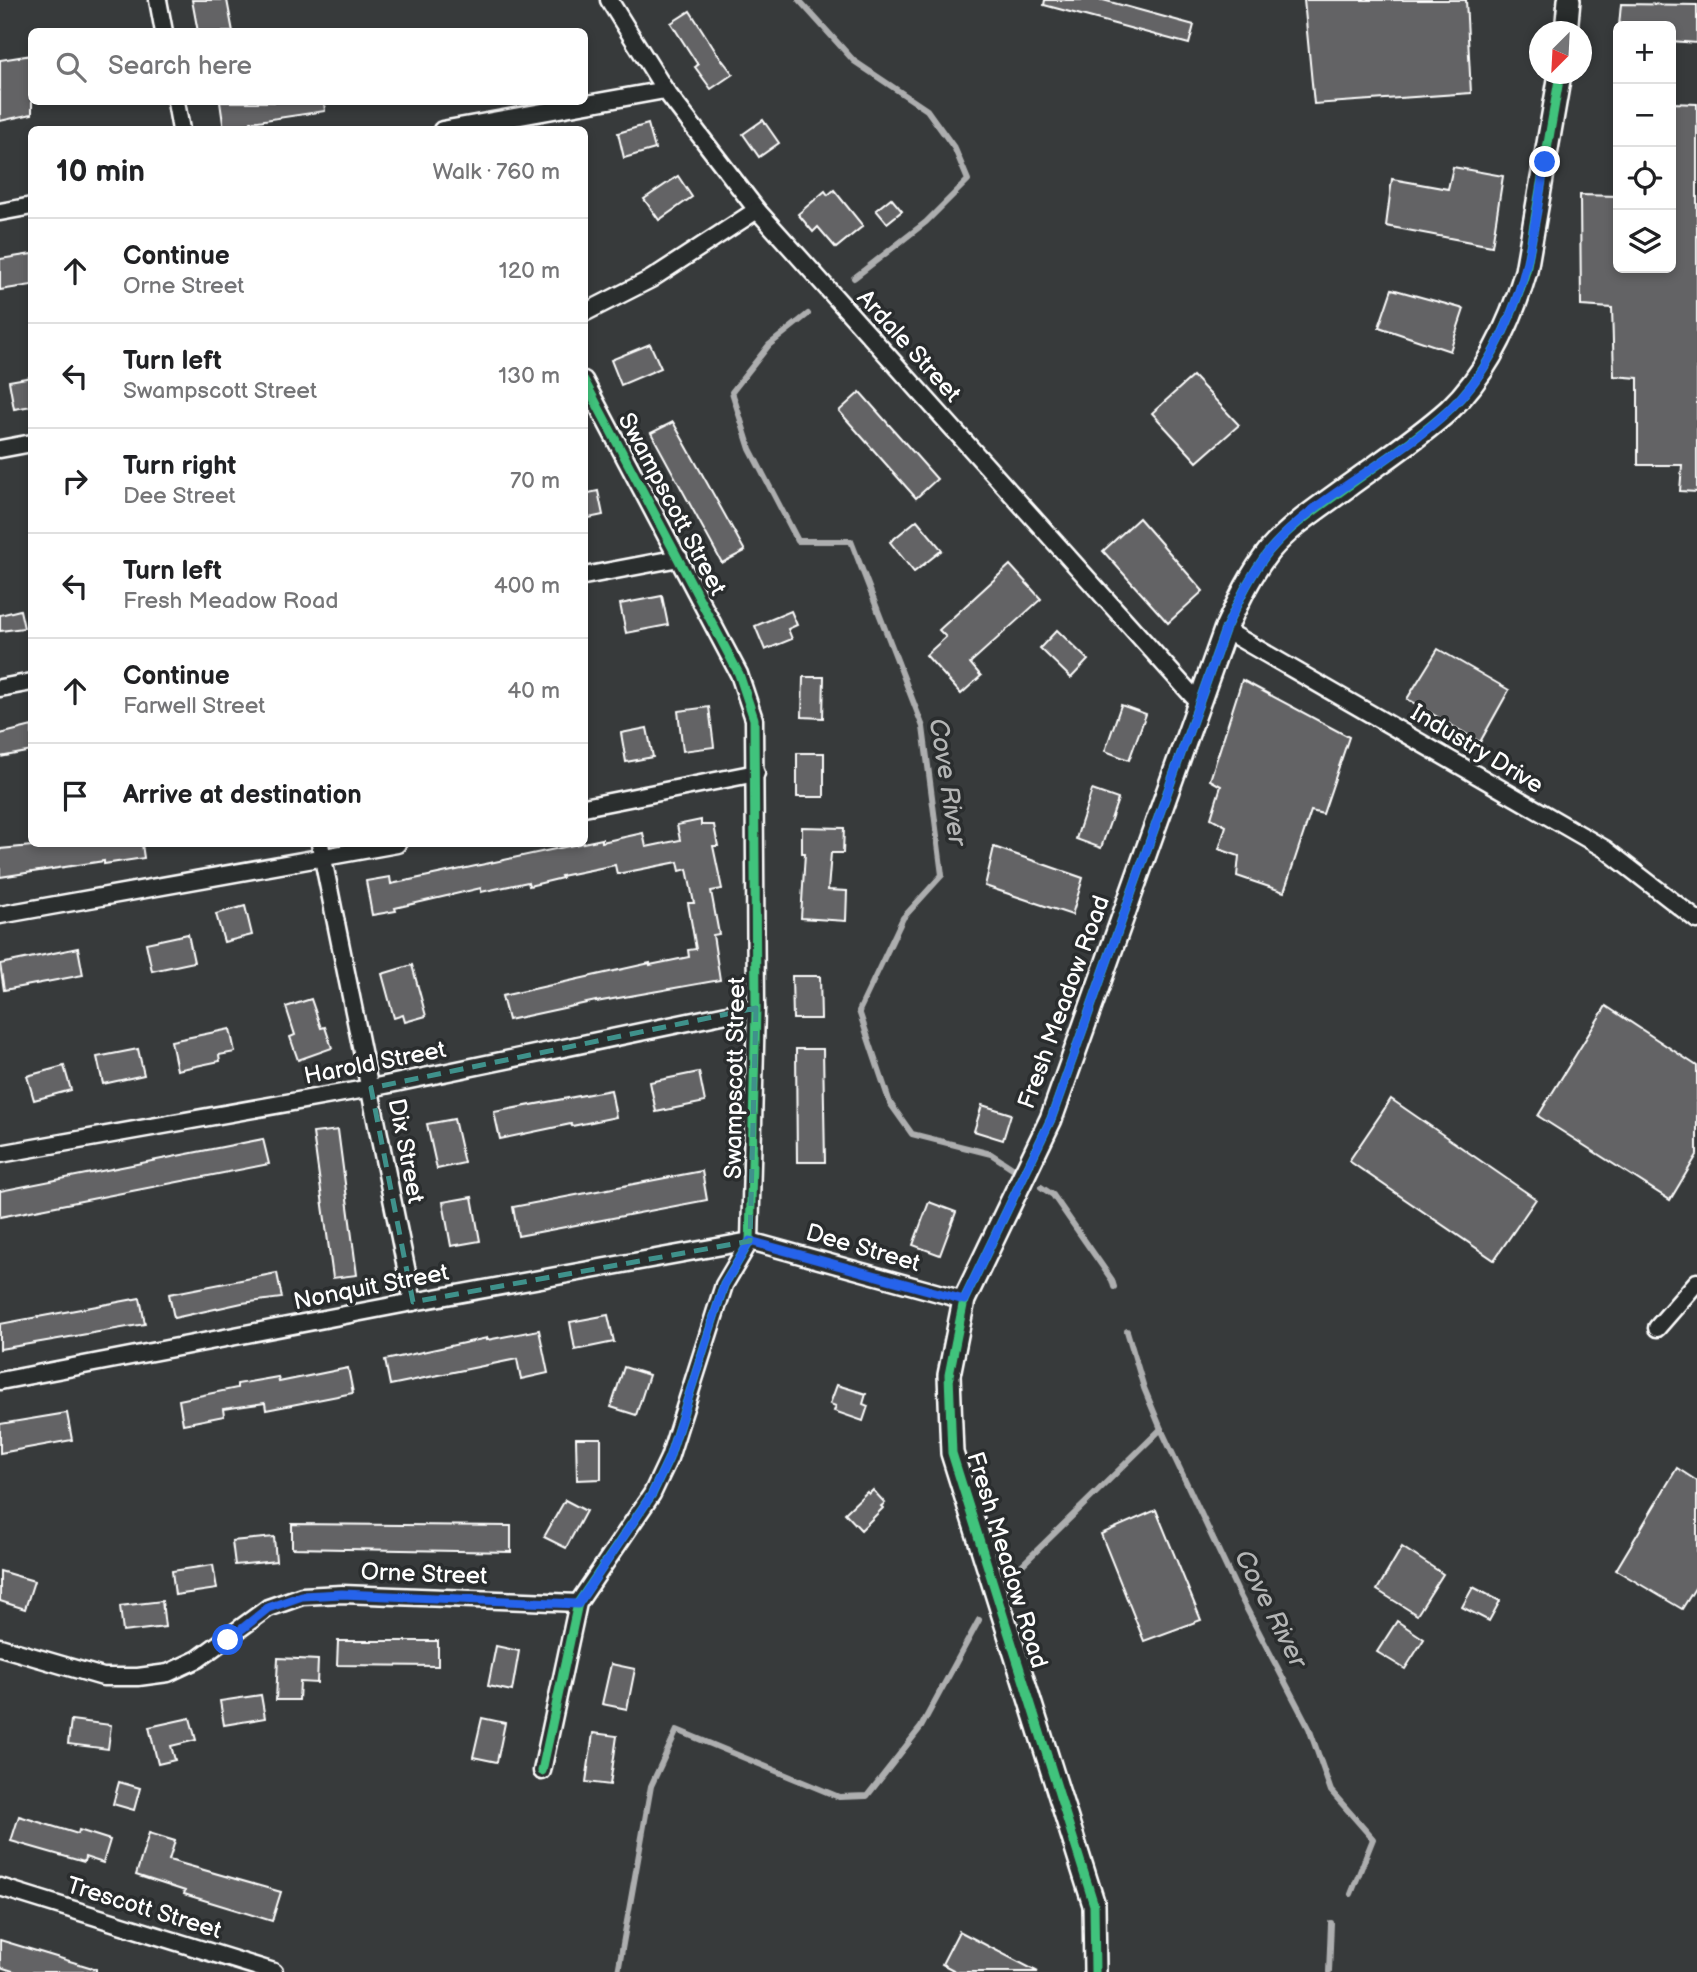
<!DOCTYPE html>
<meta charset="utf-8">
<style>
:root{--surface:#fff;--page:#f6f6f6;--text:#202124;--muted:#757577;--line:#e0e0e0}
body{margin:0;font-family:"Balsamiq Sans",sans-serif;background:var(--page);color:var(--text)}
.controls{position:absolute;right:21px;top:21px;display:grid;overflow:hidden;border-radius:10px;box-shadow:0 4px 10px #0003}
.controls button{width:63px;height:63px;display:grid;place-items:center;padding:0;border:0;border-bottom:2px solid var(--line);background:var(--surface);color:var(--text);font:35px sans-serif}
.compass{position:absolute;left:1529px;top:21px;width:63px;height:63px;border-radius:50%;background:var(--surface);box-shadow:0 4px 10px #0003;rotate:204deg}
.stop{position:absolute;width:21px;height:21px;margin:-16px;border:5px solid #2563eb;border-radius:50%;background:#fff}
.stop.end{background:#2563eb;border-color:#fff;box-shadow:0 2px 7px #0008}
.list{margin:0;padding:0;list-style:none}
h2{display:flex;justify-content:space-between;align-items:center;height:91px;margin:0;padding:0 28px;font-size:30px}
h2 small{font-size:23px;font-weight:400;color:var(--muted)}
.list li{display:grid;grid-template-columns:46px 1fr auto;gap:21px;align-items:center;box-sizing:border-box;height:105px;padding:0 28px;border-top:2px solid var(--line)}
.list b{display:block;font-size:26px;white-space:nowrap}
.list p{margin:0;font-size:23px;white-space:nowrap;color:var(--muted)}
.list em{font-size:23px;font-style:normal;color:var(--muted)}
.icon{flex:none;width:38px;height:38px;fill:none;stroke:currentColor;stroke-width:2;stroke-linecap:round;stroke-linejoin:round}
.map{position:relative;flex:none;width:1697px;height:1972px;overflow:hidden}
.search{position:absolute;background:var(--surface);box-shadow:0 4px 10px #0003;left:28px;top:28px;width:560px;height:77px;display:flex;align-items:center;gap:18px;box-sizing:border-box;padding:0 24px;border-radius:10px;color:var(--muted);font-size:26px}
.panel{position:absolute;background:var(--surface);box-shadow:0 4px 10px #0003;left:28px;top:126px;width:560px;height:721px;border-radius:10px}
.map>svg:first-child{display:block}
</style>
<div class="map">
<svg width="1697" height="1972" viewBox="0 0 1697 1972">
<rect width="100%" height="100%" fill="#373a3b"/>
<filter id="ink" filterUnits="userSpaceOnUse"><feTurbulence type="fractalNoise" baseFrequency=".0143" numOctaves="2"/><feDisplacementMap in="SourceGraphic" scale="14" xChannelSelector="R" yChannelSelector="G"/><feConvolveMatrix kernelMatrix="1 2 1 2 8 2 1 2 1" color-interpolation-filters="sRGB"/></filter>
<g filter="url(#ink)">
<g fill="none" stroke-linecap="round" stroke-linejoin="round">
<g stroke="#adaeaf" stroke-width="6">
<path d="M799,0L854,61L927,110L955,149L968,180L926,222L854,278"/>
<path d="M808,314L769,345L732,392L750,449L798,541H851L923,727L942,875L903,918L859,1011L890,1103L912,1134L991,1154L1017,1171"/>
<path d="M1041,1187L1053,1195L1112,1280L1114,1287"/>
<path d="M1127,1331L1144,1388L1161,1429L1239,1594L1309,1728L1331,1791L1373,1839L1351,1894"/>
<path d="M1020,1567L1161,1429"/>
<path d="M618,1972L651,1786L677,1730L839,1797L867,1796L921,1727L979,1620"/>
<path d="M1329,1972L1331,1923"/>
</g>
</g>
<g fill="#636465" stroke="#fff" stroke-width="2">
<path d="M192,0H227L233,32H198Z"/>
<path d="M1045,0H1103L1194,25L1189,44L1044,5Z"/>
<path d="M1304,0H1466L1471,93L1314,104Z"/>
<path d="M1621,4L1697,5V43L1671,41V26H1619Z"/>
<path d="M690,11L716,52L733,74L711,89L695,67L698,65L671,23Z"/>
<path d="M32,55V114L0,121V60Z"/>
<path d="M220,102H324L325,111L251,122L252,128L224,130Z"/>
<path d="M1671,103L1697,104V492L1680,491L1682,465H1638V378L1614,376L1612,308L1581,306L1580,195L1618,196V268H1671Z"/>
<path d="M763,120L779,143L759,157L743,134Z"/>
<path d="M648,124L655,149L624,158L618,133Z"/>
<path d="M1453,167L1503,176L1492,246L1386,226L1392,179L1448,189Z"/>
<path d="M678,176L692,197L659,220L644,199Z"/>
<path d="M834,190L863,226L836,248L818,227L813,232L798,214L825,191L828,195Z"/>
<path d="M891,198L902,211L887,223L876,210Z"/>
<path d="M32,254V285L0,290V259Z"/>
<path d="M1392,289L1464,309L1450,351L1379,327Z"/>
<path d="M650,344L661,368L621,385L611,360Z"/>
<path d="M1193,376L1239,425L1197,462L1152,413Z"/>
<path d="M32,377V406L14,409L9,381Z"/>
<path d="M860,392L937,479L916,498L839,411Z"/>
<path d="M673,422L745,551L722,563L651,433Z"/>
<path d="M598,491L603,515L584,519V494Z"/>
<path d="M1139,518L1203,591L1168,623L1103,551Z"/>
<path d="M917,520L942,550L914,572L890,542Z"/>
<path d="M1010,565L1041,599L970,663L981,676L961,694L926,655L946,637L939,630Z"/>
<path d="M662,596L668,625L626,633L620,604Z"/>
<path d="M20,610L24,628L0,631V615Z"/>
<path d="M791,611L797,625L788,629L792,639L765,650L755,626Z"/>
<path d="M1057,630L1088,660L1071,678L1040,648Z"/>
<path d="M1438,649L1509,690L1480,742L1407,699Z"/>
<path d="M803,677H824L823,718L802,717Z"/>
<path d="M1242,680L1349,737L1323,814L1311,811L1284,892L1237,876L1239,856L1219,849L1226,826L1211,818L1221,786L1210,780Z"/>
<path d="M1121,705L1146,714L1129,760L1105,751Z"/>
<path d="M709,707L714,747L683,751L678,711Z"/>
<path d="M32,726V751L0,757V734Z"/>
<path d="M647,728L653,757L626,762L621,733Z"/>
<rect x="797" y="753" width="27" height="44"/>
<path d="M1092,790L1118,799L1101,848L1076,839Z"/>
<path d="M701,820V825H714L718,846H713L722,889L711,891L719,934L713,935L720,980L596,1002V1001L508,1020L502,996L650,963V965L689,957L688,950L696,949L688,903H694L687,869L680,871L678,862L617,874L615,865L561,876L562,878L529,886L528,882L481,892V888L395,908L396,911L372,915L366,881L390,877L391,884L602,839V842L643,833L646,847L680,840L677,825Z"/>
<path d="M802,827L844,828L843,853H831L828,890L847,891L846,921L801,918L805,853H802Z"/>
<path d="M54,844H142L144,858L104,864V861L0,877V849Z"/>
<path d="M994,847L1083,878L1072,915L985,886Z"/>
<path d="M245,906L252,935L224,942L216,914Z"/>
<path d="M188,934L194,962L152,971L146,943Z"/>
<path d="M78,948L83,975L4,990L0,964Z"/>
<path d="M412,965L426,1016L405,1022L403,1015L394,1018L382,974Z"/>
<path d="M792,976H820L821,1019H793Z"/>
<path d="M311,999L321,1028L325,1027L332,1048L298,1060L290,1037L295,1035L286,1007Z"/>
<path d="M1606,1006L1697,1066V1155L1670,1200L1538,1116Z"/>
<path d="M230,1029L235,1052L219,1055L220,1061L177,1070L171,1041Z"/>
<path d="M138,1049L144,1075L103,1084L97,1057Z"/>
<path d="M796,1049H823L825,1162H797Z"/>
<path d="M64,1066L71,1090L34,1100L27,1076Z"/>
<path d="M699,1072L705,1102L656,1112L650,1082Z"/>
<path d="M611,1090L616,1117L572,1126L571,1124L500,1139L494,1112Z"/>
<path d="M1391,1099L1536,1199L1494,1260L1349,1161Z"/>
<path d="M982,1105L1011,1114L1003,1140L974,1131Z"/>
<path d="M454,1119L464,1163L437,1169L427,1124Z"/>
<path d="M338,1130L357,1275L333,1278L313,1133Z"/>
<path d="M263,1139L269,1164L0,1217V1191Z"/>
<path d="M702,1171L707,1200L518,1236L513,1207Z"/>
<path d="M472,1197L480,1241L451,1246L443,1202Z"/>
<path d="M929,1202L956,1212L940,1255L913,1245Z"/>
<path d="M277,1273L282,1298L242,1303L174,1318L169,1294Z"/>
<path d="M140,1298L145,1324L0,1349V1324Z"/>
<path d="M608,1315L614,1342L575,1350L570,1322Z"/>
<path d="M539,1330L548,1373L521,1379L517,1359L390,1385L385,1360L487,1338V1340Z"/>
<path d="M624,1367L649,1375L636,1415L611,1407Z"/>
<path d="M348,1368L353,1393L266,1410L265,1403L223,1409L224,1416L183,1424L179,1400L237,1388V1384L278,1377L279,1382Z"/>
<path d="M837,1385L866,1394L863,1404L868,1406L863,1421L834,1411L836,1406L830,1404Z"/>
<path d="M67,1413L72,1440L0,1453V1424Z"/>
<path d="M576,1438H601V1479L577,1480Z"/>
<path d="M1677,1468L1697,1481V1585L1682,1609L1616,1570Z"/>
<path d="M873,1490L885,1503L881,1506L883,1508L861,1530L845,1513L867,1492L869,1494Z"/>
<path d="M565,1500L586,1511L566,1548L544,1537Z"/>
<path d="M1156,1510L1201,1620L1144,1641L1101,1534Z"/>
<path d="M292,1524L511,1526V1552L292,1548Z"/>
<path d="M274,1537L276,1561L235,1565L232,1541Z"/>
<path d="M1402,1547L1443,1574L1417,1615L1377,1590Z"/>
<path d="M213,1565L217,1589L175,1595L172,1571Z"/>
<path d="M0,1571L34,1581L25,1609L0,1601Z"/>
<path d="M1473,1587L1500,1601L1489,1621L1462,1607Z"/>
<path d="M162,1601L165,1627L123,1632L120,1606Z"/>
<path d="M1397,1621L1424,1639L1405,1669L1377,1652Z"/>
<path d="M338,1641H438V1666L337,1665Z"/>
<path d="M496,1646L519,1651L512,1691L488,1686Z"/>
<path d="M278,1658L318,1660L317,1683L300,1682L299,1700H276Z"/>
<path d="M611,1664L635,1669L627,1709L602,1704Z"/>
<path d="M261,1695L265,1718L224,1725L220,1701Z"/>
<path d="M190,1718L196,1740L171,1746L175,1760L158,1764L149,1727Z"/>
<path d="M482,1718L505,1723L497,1762L473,1757Z"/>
<path d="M71,1720L111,1725L108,1749L68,1744Z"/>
<path d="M593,1733L617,1736L610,1785L586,1782Z"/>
<path d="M119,1782L140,1788L134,1810L113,1804Z"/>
<path d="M19,1816L78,1834L79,1830L110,1840L103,1863L85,1857L84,1862L11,1841Z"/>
<path d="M149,1833L175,1841L169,1860L281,1892L272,1921L184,1894L185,1891L136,1875Z"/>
<path d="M959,1931L1038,1972H957L942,1964Z"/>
<path d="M0,1940L96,1969V1972H16L0,1967Z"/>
</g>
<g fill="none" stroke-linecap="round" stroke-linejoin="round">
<g stroke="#fff" stroke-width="21">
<g id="minor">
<path d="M158,0L164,32"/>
<path d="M609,0L665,90L757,210L1200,704"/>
<path d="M176,102L181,130"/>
<path d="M442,130L665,90"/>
<path d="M0,212L32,206"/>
<path d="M584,313L651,279L757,210"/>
<path d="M0,449L32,443"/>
<path d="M584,576L679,558"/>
<path d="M1225,630L1605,849L1697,920"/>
<path d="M0,688L32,682"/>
<path d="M584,807L756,773"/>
<path d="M320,844L413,1302"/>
<path d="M0,915L397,844"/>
<path d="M0,1154L371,1088L756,1008"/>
<path d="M1657,1328L1697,1282"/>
<path d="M0,1381L413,1302L750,1241L964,1300"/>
<path d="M0,1647L103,1677H138L168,1673L198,1659L268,1608L302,1596L342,1594L578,1603"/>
<path d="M542,1771L578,1603L652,1494L669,1458L724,1285L750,1241L756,1008L754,719L739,674L584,380"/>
<path d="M0,1887L274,1972"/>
</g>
</g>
<g stroke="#fff" stroke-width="26">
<g id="tertiary">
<path d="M1566,32L1569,0"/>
<path d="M1095,1972L1094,1905L952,1453L949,1375L964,1300L1051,1119L1225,630C1238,602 1250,575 1269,551C1291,525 1320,507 1347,487C1381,462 1418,438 1449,410C1488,373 1511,322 1526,271L1560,74"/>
</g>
</g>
<use href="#minor" stroke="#2a2d2e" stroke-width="16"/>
<use href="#tertiary" stroke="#2a2d2e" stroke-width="21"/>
<g stroke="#2a2d2e" stroke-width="13">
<g id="cycleway">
<path d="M542,1771L578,1603L652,1494L669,1458L724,1285L750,1241L756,1008L754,719L739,674L584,380"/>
<path d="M1095,1972L1094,1905L952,1453L949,1375L964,1300L1051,1119L1225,630C1238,602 1250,575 1269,551C1291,525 1320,507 1347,487C1381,462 1418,438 1449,410C1488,373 1511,322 1526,271L1560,74"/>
</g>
</g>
<use href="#cycleway" stroke="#40c37c" stroke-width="9"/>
</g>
</g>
<g fill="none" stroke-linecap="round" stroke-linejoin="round" filter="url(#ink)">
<path stroke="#2563eb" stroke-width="9" d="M228,1640L268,1608L302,1596L342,1594L578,1604L652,1494L669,1458L724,1285L750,1241L964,1300L1051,1119L1225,630C1238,602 1250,575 1269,551C1328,481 1432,449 1483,369C1526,301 1532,240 1545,162"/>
</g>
<path fill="none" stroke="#3f918b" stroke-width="5" stroke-dasharray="14 9" stroke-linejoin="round" d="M756,1008L750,1241L413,1302L371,1088Z"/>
<g text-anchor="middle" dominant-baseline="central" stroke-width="7" stroke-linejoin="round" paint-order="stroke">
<g font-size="24" fill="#fff" stroke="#2a2d2e">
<text transform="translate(909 346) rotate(48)">Ardale Street</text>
<text transform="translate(672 504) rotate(62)">Swampscott Street</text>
<text transform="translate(1477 749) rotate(31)">Industry Drive</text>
<text transform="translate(1064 1002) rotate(-70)">Fresh Meadow Road</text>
<text transform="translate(375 1063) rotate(-11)">Harold Street</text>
<text transform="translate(735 1078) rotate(-89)">Swampscott Street</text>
<text transform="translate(406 1151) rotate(79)">Dix Street</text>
<text transform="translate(863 1248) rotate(16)">Dee Street</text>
<text transform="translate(371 1287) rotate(-11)">Nonquit Street</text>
<text transform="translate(1007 1560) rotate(73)">Fresh Meadow Road</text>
<text transform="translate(424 1574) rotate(2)">Orne Street</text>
<text transform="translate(144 1908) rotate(17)">Trescott Street</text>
</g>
<g font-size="26" font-style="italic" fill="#b4b5b5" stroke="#2a2d2e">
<text transform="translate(947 782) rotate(81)">Cove River</text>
<text transform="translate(1270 1609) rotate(63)">Cove River</text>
</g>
</g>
</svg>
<div class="controls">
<button>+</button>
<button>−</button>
<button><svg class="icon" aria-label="locate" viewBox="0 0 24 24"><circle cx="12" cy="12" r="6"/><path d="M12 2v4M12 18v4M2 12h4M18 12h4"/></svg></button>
<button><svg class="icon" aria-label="layers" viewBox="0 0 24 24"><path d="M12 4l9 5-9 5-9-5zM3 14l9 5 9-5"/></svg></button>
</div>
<svg class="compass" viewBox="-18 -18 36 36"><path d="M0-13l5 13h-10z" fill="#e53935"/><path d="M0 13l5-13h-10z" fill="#757577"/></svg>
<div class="stop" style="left:228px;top:1640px"></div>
<div class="stop end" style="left:1545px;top:162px"></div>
<div class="search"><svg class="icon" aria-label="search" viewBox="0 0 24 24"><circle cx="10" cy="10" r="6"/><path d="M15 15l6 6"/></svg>Search here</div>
<section class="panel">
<h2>10 min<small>Walk · 760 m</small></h2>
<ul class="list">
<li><svg class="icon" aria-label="ahead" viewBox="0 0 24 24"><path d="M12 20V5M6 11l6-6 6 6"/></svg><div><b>Continue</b><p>Orne Street</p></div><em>120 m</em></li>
<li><svg class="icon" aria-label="left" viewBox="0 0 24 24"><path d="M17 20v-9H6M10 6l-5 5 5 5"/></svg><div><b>Turn left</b><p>Swampscott Street</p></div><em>130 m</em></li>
<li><svg class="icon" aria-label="right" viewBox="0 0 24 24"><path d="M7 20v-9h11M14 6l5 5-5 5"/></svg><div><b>Turn right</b><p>Dee Street</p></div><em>70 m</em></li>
<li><svg class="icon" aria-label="left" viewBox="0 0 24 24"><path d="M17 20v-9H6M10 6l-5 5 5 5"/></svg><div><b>Turn left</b><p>Fresh Meadow Road</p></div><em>400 m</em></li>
<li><svg class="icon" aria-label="ahead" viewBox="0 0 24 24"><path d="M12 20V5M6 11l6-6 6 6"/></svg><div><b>Continue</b><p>Farwell Street</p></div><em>40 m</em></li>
<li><svg class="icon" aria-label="arrive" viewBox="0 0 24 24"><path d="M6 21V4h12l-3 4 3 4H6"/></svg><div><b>Arrive at destination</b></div></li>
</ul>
</section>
</div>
